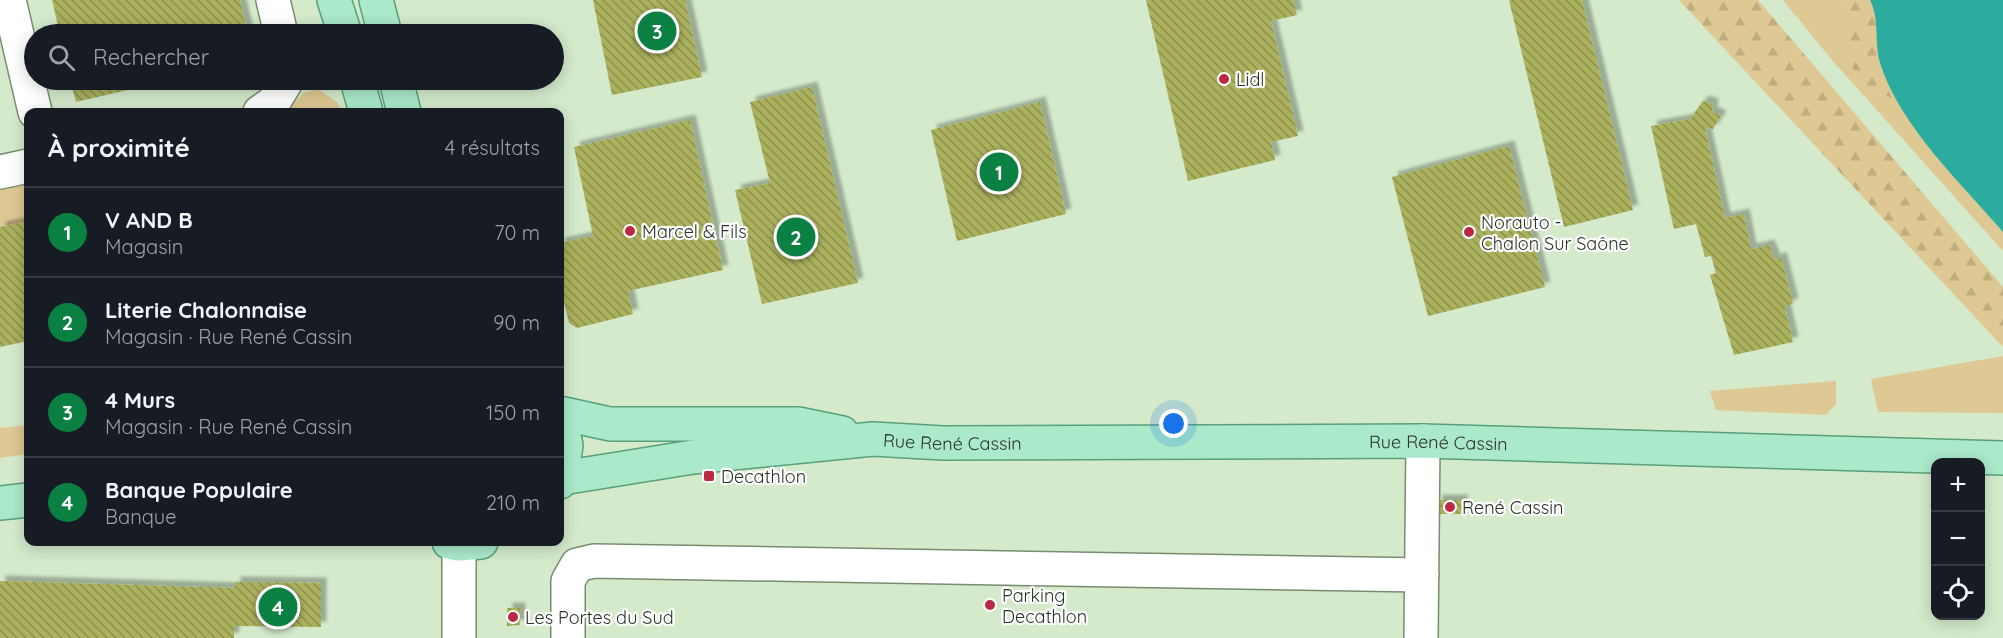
<!DOCTYPE html>
<html lang="fr">
<meta charset="utf-8">
<style>
:root{--surface:#171b24;--page:#20242c;--text:#f1f3f6;--muted:#9ea1a6;--line:#363941;--accent:#0b8043}
body{margin:0;font-family:Quicksand,sans-serif;background:var(--page);color:var(--text)}
.controls{position:absolute;right:18px;bottom:18px;display:grid;overflow:hidden;border-radius:12px;box-shadow:0 3px 15px #0003}
.controls button{width:54px;height:54px;display:grid;place-items:center;padding:0;border:0;border-bottom:2px solid var(--line);background:var(--surface);color:var(--text);font:30px sans-serif}
.you{position:absolute;left:1174px;top:424px;width:21px;height:21px;margin:-15px;border:4px solid #fff;border-radius:50%;background:#1a73e8;box-shadow:0 0 0 9px #1a73e833}
.badge{display:grid;place-items:center;width:39px;height:39px;border-radius:50%;background:var(--accent);color:#fff;font-size:20px;font-weight:700}
.pin{position:absolute;translate:-50% -50%;border:3px solid #fff;box-shadow:0 2px 6px #0006}
.list{margin:0;padding:0;list-style:none}
h2{display:flex;justify-content:space-between;align-items:center;height:78px;margin:0;padding:0 24px;font-size:26px}
h2 small{font-size:20px;font-weight:400;color:var(--muted)}
.list li{display:grid;grid-template-columns:39px 1fr auto;gap:18px;align-items:center;box-sizing:border-box;height:90px;padding:0 24px;border-top:2px solid var(--line)}
.list b{display:block;font-size:22px;white-space:nowrap}
.list p{margin:0;font-size:20px;white-space:nowrap;color:var(--muted)}
.list em{font-size:20px;font-style:normal;color:var(--muted)}
.icon{flex:none;width:33px;height:33px;fill:none;stroke:currentColor;stroke-width:2;stroke-linecap:round;stroke-linejoin:round}
.map{position:relative;flex:none;width:2003px;height:638px;overflow:hidden}
.search{position:absolute;background:var(--surface);box-shadow:0 3px 15px #0003;left:24px;top:24px;width:540px;height:66px;display:flex;align-items:center;gap:15px;box-sizing:border-box;padding:0 21px;border-radius:33px;color:var(--muted);font-size:22px}
.panel{position:absolute;background:var(--surface);box-shadow:0 3px 15px #0003;left:24px;top:108px;width:540px;height:438px;border-radius:12px}
.map>svg:first-child{display:block}
</style>
<div class="map">
<svg width="2003" height="638" viewBox="0 0 2003 638">
<defs>
<pattern id="forest-firs" width="22" height="20" patternUnits="userSpaceOnUse" patternTransform="scale(1.5)"><rect width="22" height="20" fill="#dec893"/><path d="M5 1l3.5 6h-7zM16 11l3.5 6h-7z" fill="#bfac7f"/></pattern>
<pattern id="building-back-hatch" width="6" height="6" patternUnits="userSpaceOnUse" patternTransform="scale(1.5)"><rect width="6" height="6" fill="#abb15d"/><path d="M-1 5l2 2M0 0l6 6M5-1l2 2" fill="none" stroke="#8b914d"/></pattern>
<filter id="shadow"><feDropShadow dx="5.5" dy="-5.5" stdDeviation="1.5" flood-color="#0004"/></filter>
</defs>
<rect width="100%" height="100%" fill="#d4eacb"/>
<g fill="#dec893">
<path d="M1783,0H1842L1857,85L1897,100L1932,151L2003,232V251L1832,60Z"/>
<path d="M318,89L338,103L341,112H284L305,92Z"/>
<path d="M28,178V221L0,227V185Z"/>
<path d="M2003,356V413L1878,412L1871,379Z"/>
<path d="M1836,381V404L1826,415L1716,410L1710,391Z"/>
<path d="M28,425V454L0,458V428Z"/>
</g>
<g fill="url(#forest-firs)">
<path d="M1679,0H1758L2003,287V347Z"/>
<path d="M1842,0H1870L1876,13L1879,61L1897,100L1857,85L1847,44Z"/>
</g>
<path fill="#2cac9e" d="M1870,0H2003V232C1960,182 1900,126 1880,63C1874,42 1880,20 1870,0Z"/>
<g fill="url(#building-back-hatch)" filter="url(#shadow)">
<path d="M52,0H240L248,34H60Z"/>
<path d="M593,0H685L702,77L612,95Z"/>
<path d="M1146,0H1293L1297,15L1271,21L1298,136L1271,142L1275,160L1188,181Z"/>
<path d="M1509,0H1582L1633,210L1564,227Z"/>
<path d="M70,80H171L76,102Z"/>
<path d="M812,87L858,283L762,304L735,190L770,183L750,102Z"/>
<path d="M1703,101L1713,104L1712,112L1721,116L1713,129L1705,128L1725,218L1744,214L1751,249L1769,245L1775,260L1781,257L1793,303L1785,308L1793,342L1734,355L1710,275L1716,273L1711,256L1705,257L1696,224L1674,229L1651,126L1690,119Z"/>
<path d="M1040,102L1066,214L957,241L931,130Z"/>
<path d="M690,120L723,270L628,291L633,314L577,328L569,323L560,285V243L593,236L574,147Z"/>
<path d="M1509,146L1545,287L1428,316L1392,177Z"/>
<path d="M28,221V341L0,347V227Z"/>
<path d="M1437,500H1462L1463,514H1437Z"/>
<path d="M0,581L235,588V582L321,583V627L234,626V638H0Z"/>
<path d="M507,608H520V625L507,626Z"/>
</g>
<g fill="none" stroke-linecap="round" stroke-linejoin="round">
<g stroke="#788c70" stroke-width="36">
<g id="minor">
<path d="M9,0L35,112"/>
<path d="M273,0L281,34"/>
<path d="M260,112L273,103L287,80"/>
<path d="M0,172L28,166"/>
<path d="M459,638V544"/>
<path d="M568,638V581L577,565L594,561L1422,575"/>
<path d="M1421,638L1423,441"/>
</g>
</g>
<g stroke="#58a07a" stroke-width="36">
<g id="major">
<path d="M334,0L345,34"/>
<path d="M376,0L385,34"/>
<path d="M357,80L366,112"/>
<path d="M396,80L404,112"/>
<path d="M560,413L610,424H798L842,433"/>
<path d="M560,419L566,445L560,482"/>
<path id="s1" d="M562,478L693,457L873,439L943,443L1423,441L2003,458"/>
<path d="M0,503L28,500"/>
<path d="M449,542L459,544L481,542"/>
</g>
</g>
<use href="#minor" stroke="#fff" stroke-width="33"/>
<use href="#major" stroke="#aae9ca" stroke-width="33"/>
</g>
<g fill="#ba2943" stroke="#fff" stroke-width="2">
<circle cx="1224" cy="79" r="6"/>
<circle cx="630" cy="231" r="6"/>
<circle cx="1469" cy="232" r="6"/>
<rect x="703" y="470" width="12" height="12" rx="3"/>
<circle cx="1450" cy="507" r="6"/>
<circle cx="990" cy="605" r="6"/>
<circle cx="513" cy="617" r="6"/>
</g>
<g text-anchor="middle" dominant-baseline="central" stroke-width="4.5" stroke-linejoin="round" paint-order="stroke">
<g font-size="18" fill="#2b3328" stroke="#fff" text-anchor="start">
<text x="1236" y="79">Lidl</text>
<text x="1481" y="222">Norauto -<tspan x="1481" dy="21">Chalon Sur Saône</tspan></text>
<text x="642" y="231">Marcel &amp; Fils</text>
<text x="721" y="476">Decathlon</text>
<text x="1462" y="507">René Cassin</text>
<text x="1002" y="595">Parking<tspan x="1002" dy="21">Decathlon</tspan></text>
<text x="525" y="617">Les Portes du Sud</text>
</g>
<g font-size="18" fill="#2b3328" stroke="#fff">
<text stroke="none"><textPath href="#s1" startOffset="393">Rue René Cassin</textPath></text>
<text stroke="none"><textPath href="#s1" startOffset="879">Rue René Cassin</textPath></text>
</g>
</g>
</svg>
<div class="controls">
<button>+</button>
<button>−</button>
<button><svg class="icon" aria-label="locate" viewBox="0 0 24 24"><circle cx="12" cy="12" r="6"/><path d="M12 2v4M12 18v4M2 12h4M18 12h4"/></svg></button>
</div>
<div class="you"></div>
<div class="pin badge" style="left:999px;top:172px">1</div>
<div class="pin badge" style="left:796px;top:237px">2</div>
<div class="pin badge" style="left:657px;top:31px">3</div>
<div class="pin badge" style="left:278px;top:607px">4</div>
<div class="search"><svg class="icon" aria-label="search" viewBox="0 0 24 24"><circle cx="10" cy="10" r="6"/><path d="M15 15l6 6"/></svg>Rechercher</div>
<section class="panel">
<h2>À proximité<small>4 résultats</small></h2>
<ul class="list">
<li><span class="badge">1</span><div><b>V AND B</b><p>Magasin</p></div><em>70 m</em></li>
<li><span class="badge">2</span><div><b>Literie Chalonnaise</b><p>Magasin · Rue René Cassin</p></div><em>90 m</em></li>
<li><span class="badge">3</span><div><b>4 Murs</b><p>Magasin · Rue René Cassin</p></div><em>150 m</em></li>
<li><span class="badge">4</span><div><b>Banque Populaire</b><p>Banque</p></div><em>210 m</em></li>
</ul>
</section>
</div>
